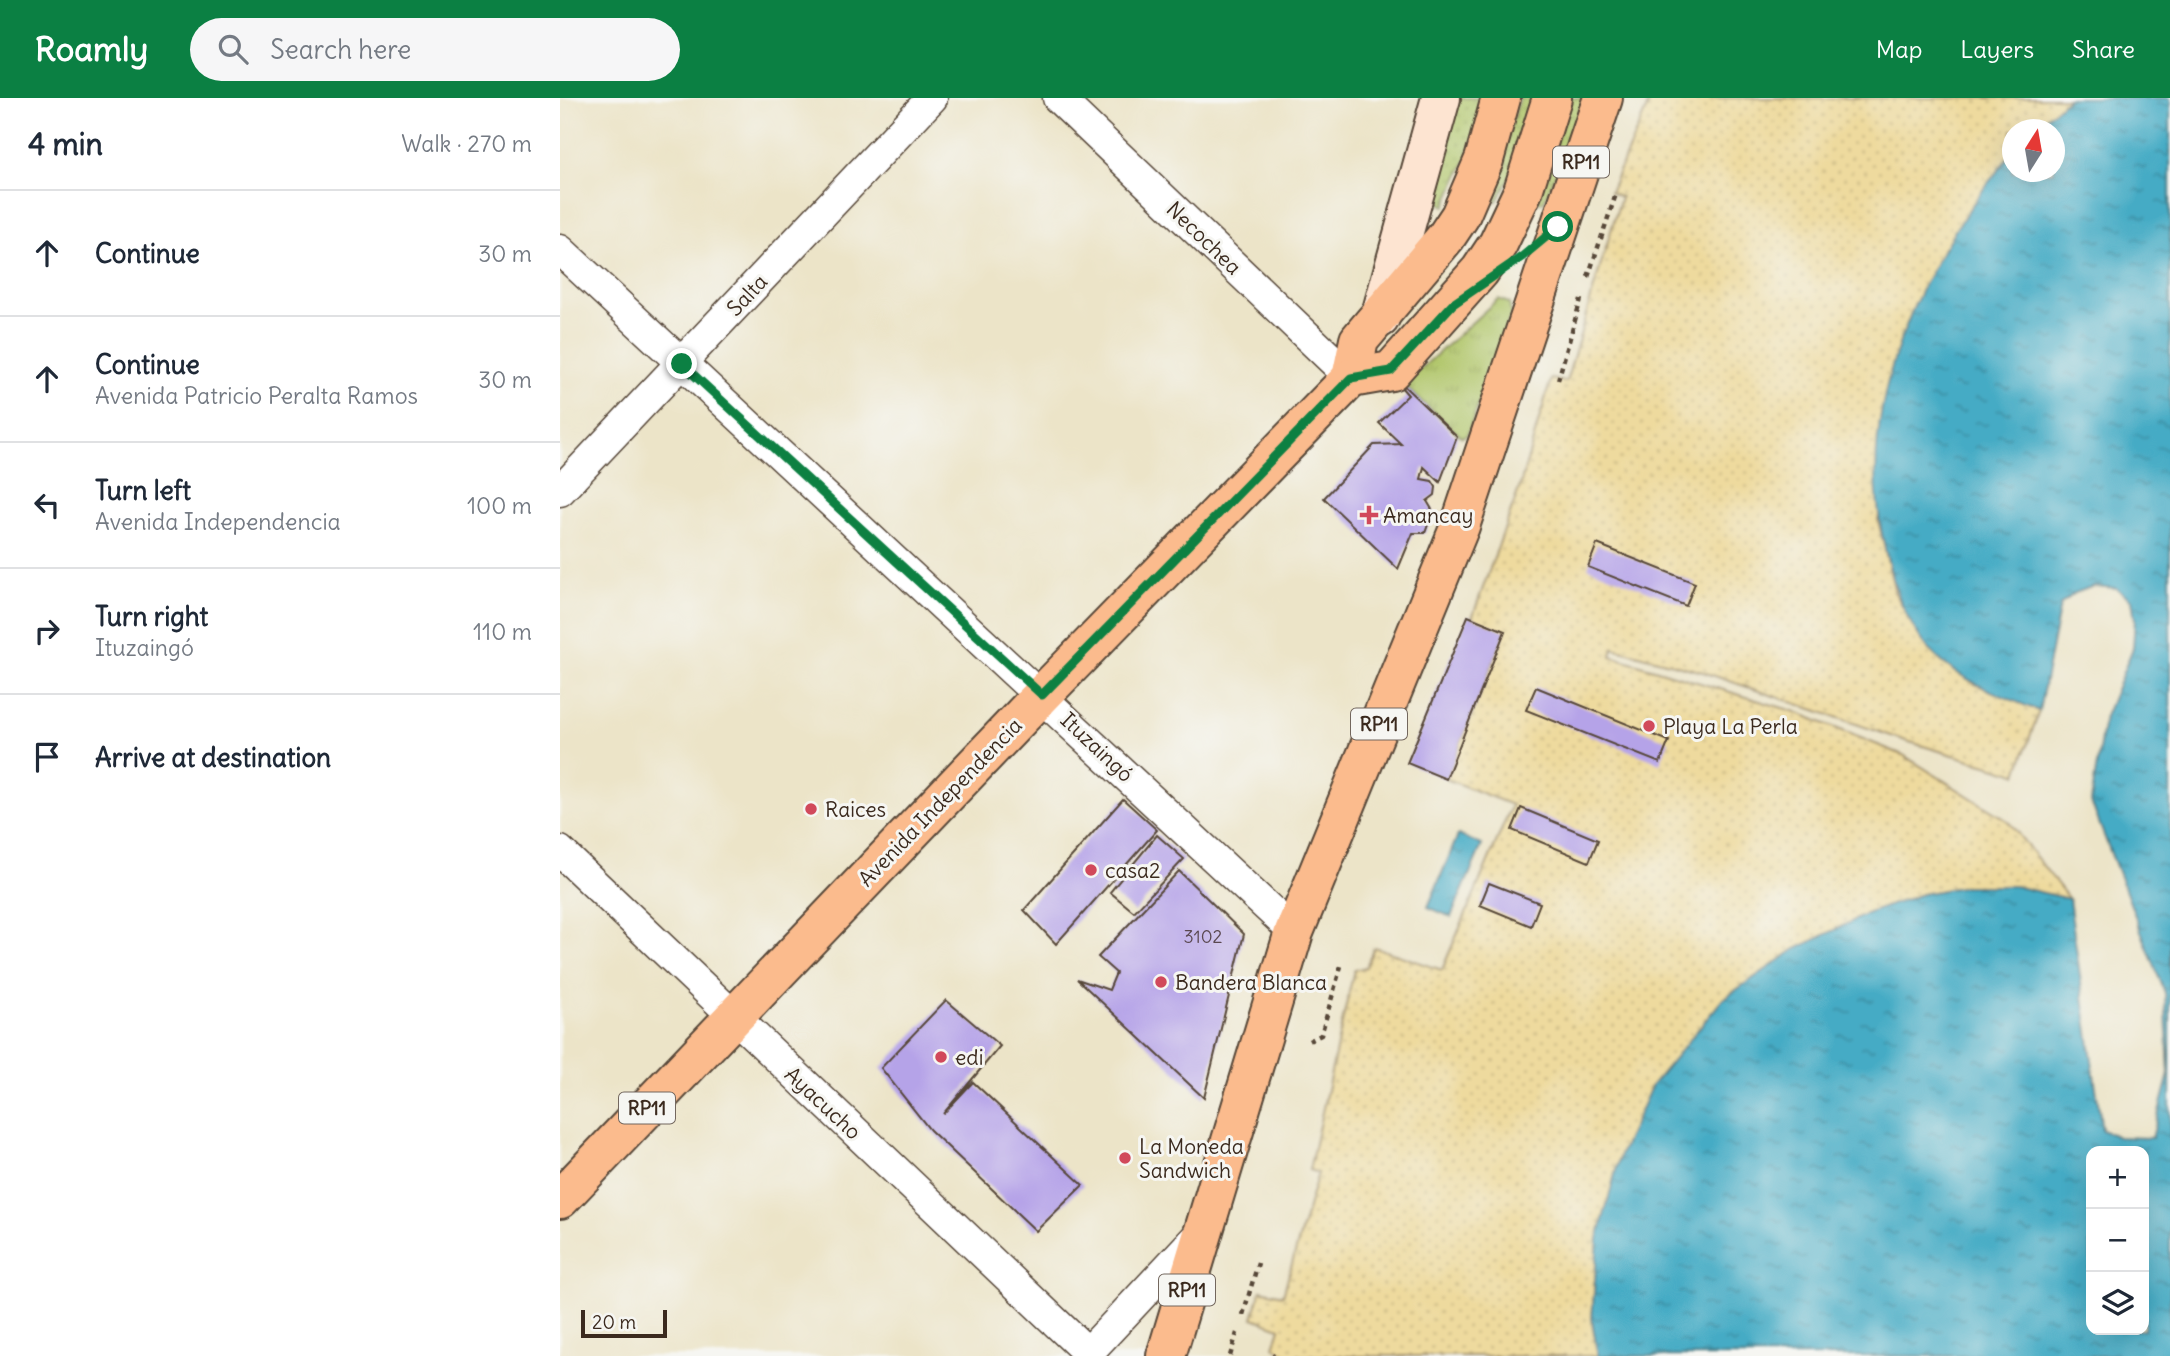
<!DOCTYPE html>
<meta charset="utf-8">
<style>
:root{--surface:#fff;--page:#f6f6f7;--text:#1f2937;--muted:#747a83;--line:#e0e1e3;--accent:#0b8043}
body{margin:0;font-family:Delius,sans-serif;background:var(--page);color:var(--text)}
.controls{position:absolute;right:21px;bottom:21px;display:grid;overflow:hidden;border-radius:14px;box-shadow:0 7px 28px #0002}
.controls button{width:63px;height:63px;display:grid;place-items:center;padding:0;border:0;border-bottom:2px solid var(--line);background:var(--surface);color:var(--text);font:35px sans-serif}
.compass{position:absolute;left:1442px;top:21px;width:63px;height:63px;border-radius:50%;background:var(--surface);box-shadow:0 7px 28px #0002;rotate:11deg}
.scale{position:absolute;left:21px;bottom:18px;width:86px;box-sizing:border-box;padding-left:7px;border:4px solid #3b2a1e;border-top:0;font-size:19px;line-height:24px;white-space:nowrap;color:#3b2a1e;-webkit-text-stroke:5px #f6f6f2;paint-order:stroke}
.stop{position:absolute;width:21px;height:21px;margin:-16px;border:5px solid #0b8043;border-radius:50%;background:#fff}
.stop.end{background:#0b8043;border-color:#fff;box-shadow:0 2px 7px #0008}
.list{margin:0;padding:0;list-style:none}
h2{display:flex;justify-content:space-between;align-items:center;height:91px;margin:0;padding:0 28px;font-size:30px}
h2 small{font-size:23px;font-weight:400;color:var(--muted)}
.list li{display:grid;grid-template-columns:46px 1fr auto;gap:21px;align-items:center;box-sizing:border-box;height:126px;padding:0 28px;border-top:2px solid var(--line)}
.list b{display:block;font-size:26px;white-space:nowrap}
.list p{margin:0;font-size:23px;white-space:nowrap;color:var(--muted)}
.list em{font-size:23px;font-style:normal;color:var(--muted)}
.icon{flex:none;width:38px;height:38px;fill:none;stroke:currentColor;stroke-width:2;stroke-linecap:round;stroke-linejoin:round}
.map{position:relative;flex:none;width:1610px;height:1258px;overflow:hidden}
header{display:flex;align-items:center;gap:42px;box-sizing:border-box;height:98px;padding:0 35px;background:var(--accent);color:#fff}
header strong{font-size:33px}
nav{display:flex;gap:38px;margin-inline-start:auto;font-size:24px}
.search{width:490px;height:63px;background:var(--page);display:flex;align-items:center;gap:18px;box-sizing:border-box;padding:0 24px;border-radius:38px;color:var(--muted);font-size:26px}
main{display:flex}
aside{flex:1;background:var(--surface)}
.map>svg:first-child{display:block}
</style>
<header>
<strong>Roamly</strong>
<div class="search"><svg class="icon" aria-label="search" viewBox="0 0 24 24"><circle cx="10" cy="10" r="6"/><path d="M15 15l6 6"/></svg>Search here</div>
<nav><a>Map</a><a>Layers</a><a>Share</a></nav>
</header>
<main>
<aside>
<h2>4 min<small>Walk · 270 m</small></h2>
<ul class="list">
<li><svg class="icon" aria-label="ahead" viewBox="0 0 24 24"><path d="M12 20V5M6 11l6-6 6 6"/></svg><div><b>Continue</b></div><em>30 m</em></li>
<li><svg class="icon" aria-label="ahead" viewBox="0 0 24 24"><path d="M12 20V5M6 11l6-6 6 6"/></svg><div><b>Continue</b><p>Avenida Patricio Peralta Ramos</p></div><em>30 m</em></li>
<li><svg class="icon" aria-label="left" viewBox="0 0 24 24"><path d="M17 20v-9H6M10 6l-5 5 5 5"/></svg><div><b>Turn left</b><p>Avenida Independencia</p></div><em>100 m</em></li>
<li><svg class="icon" aria-label="right" viewBox="0 0 24 24"><path d="M7 20v-9h11M14 6l5 5-5 5"/></svg><div><b>Turn right</b><p>Ituzaingó</p></div><em>110 m</em></li>
<li><svg class="icon" aria-label="arrive" viewBox="0 0 24 24"><path d="M6 21V4h12l-3 4 3 4H6"/></svg><div><b>Arrive at destination</b></div></li>
</ul>
</aside>
<div class="map">
<svg width="1610" height="1258" viewBox="0 0 1610 1258">
<defs>
<pattern id="grass-dots" width="8" height="8" patternUnits="userSpaceOnUse" patternTransform="scale(1.75)"><rect width="8" height="8" fill="#b1c66a"/><path d="M2 2h.1M6 6h.1" fill="none" stroke="#99aa5b" stroke-width="1.8" stroke-linecap="round"/></pattern>
<pattern id="sand-dots" width="8" height="8" patternUnits="userSpaceOnUse" patternTransform="scale(1.75)"><rect width="8" height="8" fill="#eeda9e"/><path d="M2 2h.1M6 6h.1" fill="none" stroke="#cdbb88" stroke-width="1.8" stroke-linecap="round"/></pattern>
<pattern id="park-tufts" width="24" height="20" patternUnits="userSpaceOnUse" patternTransform="scale(1.75)"><rect width="24" height="20" fill="#b1c66a"/><path d="M3 7l-1-3M5 7V3M7 7l1-3M15 17l-1-3M17 17v-4M19 17l1-3" fill="none" stroke="#99aa5b"/></pattern>
<pattern id="water-ripples" width="26" height="14" patternUnits="userSpaceOnUse" patternTransform="scale(1.75)"><rect width="26" height="14" fill="#45abc5"/><path d="M2 4q2-2 4 0t4 0M15 11q2-2 4 0t4 0" fill="none" stroke="#3b8b9f"/></pattern>
</defs>
<rect width="100%" height="100%" fill="#f6f6f2"/>
<filter id="ink" filterUnits="userSpaceOnUse"><feTurbulence type="fractalNoise" baseFrequency=".0143" numOctaves="2"/><feDisplacementMap in="SourceGraphic" scale="14" xChannelSelector="R" yChannelSelector="G"/><feConvolveMatrix kernelMatrix="1 2 1 2 8 2 1 2 1" color-interpolation-filters="sRGB"/></filter>
<filter id="wash" filterUnits="userSpaceOnUse"><feTurbulence type="fractalNoise" baseFrequency=".00686" numOctaves="4" result="noise"/><feDisplacementMap in="SourceGraphic" scale="28" xChannelSelector="R" yChannelSelector="G"/><feGaussianBlur stdDeviation="1.57" result="paint"/><feColorMatrix in="noise" values="0 0 0 0 0 0 0 0 0 0 0 0 0 0 0 0 0 1.4 0 .05"/><feComposite in="paint" operator="in"/></filter>
<g filter="url(#wash)">
<rect width="100%" height="100%" fill="#ece4c8"/>
<g fill="url(#grass-dots)" stroke="#767844" stroke-width="2">
<path d="M898,0H924L909,56L885,108L873,101Z"/>
<path d="M960,0H974L951,77L937,103L930,104L928,101Z"/>
<path d="M1010,0H1028L984,103L981,105L978,103Z"/>
</g>
<path fill="url(#sand-dots)" stroke="#94825e" stroke-width="2" d="M1091,0H1509L1472,31L1452,32V55L1376,163L1318,422L1335,495L1369,552L1415,586L1479,613L1457,676L1346,643L1143,574L1053,550L1051,558L1233,613L1343,657L1448,723L1509,801L1454,788H1405L1362,796L1309,815L1236,851L1163,901L1060,1057L1038,1141L1032,1222L1038,1258H729L714,1249L720,1230L693,1220L701,1192L723,1197L758,1075L749,1072L794,872L806,869L814,849L882,872L952,707L886,681L945,534L912,520L959,391L991,281L1006,284L1061,99L1050,94Z"/>
<path fill="url(#park-tufts)" stroke="#767844" stroke-width="2" d="M938,201L949,205L951,216L907,337L902,339L843,287Z"/>
<g fill="url(#water-ripples)" stroke="#406a72" stroke-width="2" fill-rule="evenodd">
<path d="M1509,0H1610V1258H1038L1032,1222L1038,1141L1060,1057L1092,987L1163,901L1236,851L1309,815L1362,796L1405,788H1454L1509,801L1542,1032L1558,1039L1592,1040L1609,976L1605,895L1531,704L1544,621L1573,550L1575,521L1572,502L1556,490L1534,488L1515,495L1500,507L1479,613C1445,599 1393,580 1369,551C1344,522 1333,486 1325,450C1291,305 1361,164 1452,55V74H1494V32L1472,31ZM1531,1053H1584V1232H1531Z"/>
<path d="M898,737L922,747L891,819L868,809Z"/>
</g>
<g id="blocks">
<g fill="#b5a3e8">
<path d="M843,287L897,339L880,384L864,369L861,381L872,383L876,389L875,397L867,403L873,413L865,435H853L838,471L764,400L814,347L841,346L819,325L848,297L841,289Z"/>
<path d="M1037,446L1135,485L1126,508L1028,469Z"/>
<path d="M908,518L945,533L886,681L847,665Z"/>
<path d="M976,589L1109,643L1100,665L966,612Z"/>
<path d="M563,701L597,732L496,846L464,812Z"/>
<path d="M961,710L1038,742L1029,764L952,732Z"/>
<path d="M597,737L624,761L574,814L550,794Z"/>
<path d="M619,773L684,836L644,1000L517,881L549,892L556,875L538,859Z"/>
<path d="M929,785L980,805L971,828L920,807Z"/>
<path d="M386,902L440,948L383,1016L413,984L523,1087L476,1133L370,1032L321,970Z"/>
</g>
</g>
</g>
<g filter="url(#ink)">
<use href="#blocks" fill-opacity="0" stroke="#564638" stroke-width="2"/>
<g fill="none" stroke-linecap="round" stroke-linejoin="round">
<g stroke="#564638" stroke-width="33">
<g id="minor">
<path d="M498,0L791,280"/>
<path d="M0,152L734,834"/>
<path d="M0,393L372,0"/>
<path d="M0,753L528,1255"/>
<path d="M525,1258L642,1133"/>
</g>
</g>
<g stroke="#564638" stroke-width="42">
<path id="secondary" d="M820,220L881,0"/>
</g>
<g stroke="#564638" stroke-width="42">
<g id="primary">
<path d="M791,280L831,273L920,173L938,146L963,93L992,0"/>
<path d="M791,280L799,242L886,139L900,118L924,62L941,0"/>
<path d="M0,1101L482,597L791,280"/>
<path d="M606,1258L734,834L900,428L1043,0"/>
</g>
</g>
<g stroke="#564638" stroke-width="4.5" stroke-dasharray="5 5" stroke-linecap="butt">
<path d="M1028,179L1056,96"/>
<path d="M998,282L1021,201"/>
<path d="M749,943L761,937L781,868"/>
<path d="M683,1217L698,1165"/>
<path d="M712,1257L714,1258"/>
<path d="M670,1258L677,1235"/>
</g>
<use href="#minor" stroke="#fff" stroke-width="30"/>
<use href="#secondary" stroke="#fde4d1" stroke-width="38"/>
<use href="#primary" stroke="#fbbb8d" stroke-width="38"/>
</g>
</g>
<g fill="none" stroke-linecap="round" stroke-linejoin="round" filter="url(#ink)">
<path stroke="#0b8043" stroke-width="9" d="M122,266L482,597L791,280L831,273L893,206L963,158L998,129"/>
</g>
<g fill="#d1495b" stroke="#f6f6f2" stroke-width="2.5">
<path d="M805.5 406.5h7v7h7v7h-7v7h-7v-7h-7v-7h7z"/>
<circle cx="1089" cy="628" r="7"/>
<circle cx="251" cy="711" r="7"/>
<circle cx="531" cy="772" r="7"/>
<circle cx="601" cy="884" r="7"/>
<circle cx="381" cy="959" r="7"/>
<circle cx="565" cy="1060" r="7"/>
</g>
<g text-anchor="middle" dominant-baseline="central" stroke-width="6" stroke-linejoin="round" paint-order="stroke">
<g font-size="18" fill="#5a4850">
<text x="643" y="838">3102</text>
</g>
<g fill="#f6f6f2" stroke="#73675e" stroke-width="2">
<rect x="993" y="48.5" width="56" height="31" rx="5"/>
<rect x="791" y="610.5" width="56" height="31" rx="5"/>
<rect x="59" y="994.5" width="56" height="31" rx="5"/>
<rect x="599" y="1176.5" width="56" height="31" rx="5"/>
</g>
<g font-size="19" font-weight="bold" fill="#3b2a1e">
<text x="1021" y="64">RP11</text>
<text x="819" y="626">RP11</text>
<text x="87" y="1010">RP11</text>
<text x="627" y="1192">RP11</text>
</g>
<g font-size="21" fill="#3b2a1e" stroke="#f6f6f2">
<text transform="translate(644 140) rotate(44)">Necochea</text>
<text transform="translate(187 197) rotate(-47)">Salta</text>
<text transform="translate(537 649) rotate(43)">Ituzaingó</text>
<text transform="translate(380 704) rotate(-46)">Avenida Independencia</text>
<text transform="translate(263 1005) rotate(43)">Ayacucho</text>
</g>
<g font-size="21" fill="#3b2a1e" stroke="#f6f6f2" text-anchor="start">
<text x="823" y="417">Amancay</text>
<text x="1103" y="628">Playa La Perla</text>
<text x="265" y="711">Raices</text>
<text x="545" y="772">casa2</text>
<text x="615" y="884">Bandera Blanca</text>
<text x="395" y="959">edi</text>
<text x="579" y="1048">La Moneda<tspan x="579" dy="24">Sandwich</tspan></text>
</g>
</g>
</svg>
<div class="controls">
<button>+</button>
<button>−</button>
<button><svg class="icon" aria-label="layers" viewBox="0 0 24 24"><path d="M12 4l9 5-9 5-9-5zM3 14l9 5 9-5"/></svg></button>
</div>
<svg class="compass" viewBox="-18 -18 36 36"><path d="M0-13l5 13h-10z" fill="#e53935"/><path d="M0 13l5-13h-10z" fill="#747a83"/></svg>
<div class="scale">20 m</div>
<div class="stop" style="left:998px;top:129px"></div>
<div class="stop end" style="left:122px;top:266px"></div>
</div>
</main>
